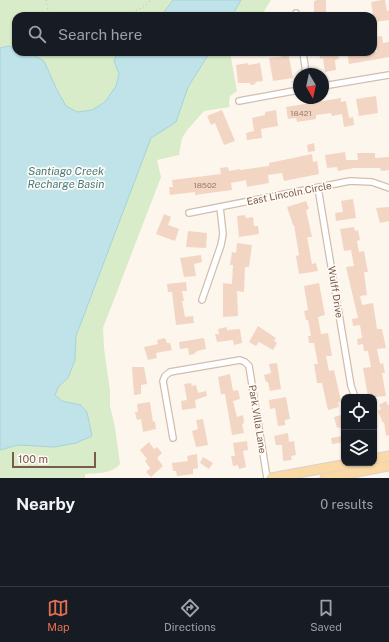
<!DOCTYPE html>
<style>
:root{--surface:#171b24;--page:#20242c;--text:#f1f3f6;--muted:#9ea1a6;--line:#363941;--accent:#e76f51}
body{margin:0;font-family:"Public Sans",sans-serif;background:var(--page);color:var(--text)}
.controls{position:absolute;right:12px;bottom:12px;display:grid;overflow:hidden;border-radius:8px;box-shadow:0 1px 3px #0004}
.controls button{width:36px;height:36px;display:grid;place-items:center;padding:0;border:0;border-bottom:1px solid var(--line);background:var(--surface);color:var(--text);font:20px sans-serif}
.compass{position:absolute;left:293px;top:68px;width:36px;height:36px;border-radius:50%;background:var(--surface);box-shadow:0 1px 3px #0004;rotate:171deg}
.scale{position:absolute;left:12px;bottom:10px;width:84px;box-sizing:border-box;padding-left:4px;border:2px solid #7a5c4d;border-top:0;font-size:11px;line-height:14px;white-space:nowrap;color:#7a5c4d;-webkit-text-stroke:3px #fffaf3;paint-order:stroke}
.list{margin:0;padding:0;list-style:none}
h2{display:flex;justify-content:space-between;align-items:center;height:52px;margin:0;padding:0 16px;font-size:17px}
h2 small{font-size:13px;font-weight:400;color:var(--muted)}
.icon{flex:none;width:22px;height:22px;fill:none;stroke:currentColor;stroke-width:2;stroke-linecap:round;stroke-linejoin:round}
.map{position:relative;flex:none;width:389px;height:478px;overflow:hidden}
.search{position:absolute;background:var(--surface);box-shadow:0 1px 3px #0004;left:12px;right:12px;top:12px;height:44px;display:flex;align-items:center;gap:10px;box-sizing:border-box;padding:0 14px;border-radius:12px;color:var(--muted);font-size:15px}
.sheet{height:108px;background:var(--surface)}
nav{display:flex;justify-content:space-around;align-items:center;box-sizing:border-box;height:56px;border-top:1px solid var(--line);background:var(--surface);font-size:11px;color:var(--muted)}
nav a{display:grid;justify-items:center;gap:2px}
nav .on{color:var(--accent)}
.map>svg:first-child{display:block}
</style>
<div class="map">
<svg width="389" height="478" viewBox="0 0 389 478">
<rect width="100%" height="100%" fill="#fdf6ec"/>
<g fill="#d8ecc9">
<path d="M0,0H173L161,16H16V48L8,46L0,48Z"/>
<path d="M241,0H271L263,13V15L232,16Z"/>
<path d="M29,52H117L114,61L119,74L116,86L105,102L92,110L77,112L66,106L57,90L44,61Z"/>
<path d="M210,52H230L237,91L230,96L229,103L230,107L204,111L188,129L182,138L179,155L157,160L161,177L103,328L104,348L110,391V406L115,427L120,464C112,474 97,473 85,474V478H0V450L18,445L54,447L92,436L87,412L82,405L62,401L55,395L59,386L68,378L75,360L76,336L151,137L176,122L188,87Z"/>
</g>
<g fill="#bfe3e8" stroke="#a5d3da">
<path d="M173,0H241L232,16H161Z"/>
<path d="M8,46L16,48V52H29L44,61L57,90L66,106L77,112L92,110L105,102L116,86L119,74L114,61L117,52H210L188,87L176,122L151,138L76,336L75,360L68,378L59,386L55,395L62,401L81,405L87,412L92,436L76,443L54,447L18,445L0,450V48Z"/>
</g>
<g fill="#f3d5c3">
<path d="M317,0H326V16H314V1Z"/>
<path d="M382,0H385L387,11H389V20L374,22L371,2Z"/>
<path d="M382,36L383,43L389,42V57L349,64L347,52H377L375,37Z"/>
<path d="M280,52H288L293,78L273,81L269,58L281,57Z"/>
<path d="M319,52H337L339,59L335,60L336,70L325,72L323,58L320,59Z"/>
<path d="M248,63V65L260,63L263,81L255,82L256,84L250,85V83H238L236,65Z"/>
<path d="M376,96L378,113L359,116L356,99Z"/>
<path d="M341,98V102L346,101L349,118L353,117L354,125L344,127L342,114L332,116L331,113L316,115V119L297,122L296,118L288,119L286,107Z"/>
<path d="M222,110L235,141L224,145L215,123L211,125L207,116Z"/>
<path d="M276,110L278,126L261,129L262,138L247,140L246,133L254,131L252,118L265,115V112Z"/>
<path d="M314,143L315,151L308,152L307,145Z"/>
<path d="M345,152L346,160H358L357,153H375V158L389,157V170L381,171L380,168H354L338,171L337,167L327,168L325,155Z"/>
<path d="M312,154L313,162L317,161L319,174L284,181L282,173L268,175L269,183L247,187L246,180L231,183L232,190L195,195V192L170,195L169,187H173L172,180L221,174L220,168L228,167L229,171L240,169V170L269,166V163Z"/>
<path d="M353,199L356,218L336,221L335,213L343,212L341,201Z"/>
<path d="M306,201L309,209L306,210L312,237H307L312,264L316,263L318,271L299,274L296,256L299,255L294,225H293L287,207Z"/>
<path d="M389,207V221L380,223L376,208Z"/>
<path d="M164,214L171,217L168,225L179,229L175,241L156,234Z"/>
<path d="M245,215L246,218L253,217L254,226H258L259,234L239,237L237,216Z"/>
<path d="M354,227L355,231L358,230L360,240L357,241L359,252L364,251L368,272H364L367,295L360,296L362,305L373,303L377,329H382L386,348L377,349L380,364L383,363L385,373H382L386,396L374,397H368L363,368L371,367L368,351H364L363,344L358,345L357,339L362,338L360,325L353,326L352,319L358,318L346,267L354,266L351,250L344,251L340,229Z"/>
<path d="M188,231L207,233L206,248L186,247Z"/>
<path d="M237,243L252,245L249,267H245L244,292L237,291L238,316L223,317V283L232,284L233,265H230L232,252L236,253Z"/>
<path d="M201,255L202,262L194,264L196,276L184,277L180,258Z"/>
<path d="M186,282L187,291H182L184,301H182L185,317L193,316L194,323L176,325L172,292H168L167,284Z"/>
<path d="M319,283L325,315L318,317L321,334L328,333L332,356H326L329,371L334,370L341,401L338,402L339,407L328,410L322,383H317L314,364H318L314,343H309L308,336H311L308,320H306L304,311L308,310L304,286Z"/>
<path d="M258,326L276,338L274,341L277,343L273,350L259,342L256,346L249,342Z"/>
<path d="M227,327V330L240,329L242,343L234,345L233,340L217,342L215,334H219L218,329Z"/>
<path d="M165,338L167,343H170L172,350L156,353L157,358L148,360L144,347L158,344L157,340Z"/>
<path d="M204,338L206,349L197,351L194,354L189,355L188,348L180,349L179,342Z"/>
<path d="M277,363L281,389L270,391L268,382H266L264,375L271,373L269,364Z"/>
<path d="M132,367H144L147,384L141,385V394L134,395Z"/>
<path d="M230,374L233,391L238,390L240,399L233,401L237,417L243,415L244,423L242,424L244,433L232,435L225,394H221L218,377Z"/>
<path d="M191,383L192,386L196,385L198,393L206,391L207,396L195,400L196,408L182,410L181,401L187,400L184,384Z"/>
<path d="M286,397L290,419L285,420V425L278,426L275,408L270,409L269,400Z"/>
<path d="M386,401L388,405H389V435L386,436L384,422L383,423L378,411L381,409L379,405Z"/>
<path d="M150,402L153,422L155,421L156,429L143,432L141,419L137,420L135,412H138L137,404Z"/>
<path d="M344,414V442L332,444L331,438L342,436L340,427L337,428L334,417Z"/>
<path d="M203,419L208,445L196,447L192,431L198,429L196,420Z"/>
<path d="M288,433L289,442L294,441L296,455L291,456L292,460L283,461L282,445H276L274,436Z"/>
<path d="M247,441L248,450L243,451L246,467L239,469L238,465L233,466L231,456H235L233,443Z"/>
<path d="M149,442L154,449L157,447L162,453L157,458L163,466L151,477L146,472L150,468L145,461L147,459L140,450Z"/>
<path d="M197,454L198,468L193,469V474L177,476L176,471H173L172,463L188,461L187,456Z"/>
<path d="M203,457L213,463L209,469L200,463Z"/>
</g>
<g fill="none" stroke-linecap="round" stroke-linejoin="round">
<g stroke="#d1beb0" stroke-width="8">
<g id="street">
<path d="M296,13V16"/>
<path d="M303,52L306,74"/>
<path d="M323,86L389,75"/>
<path d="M239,101L299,90"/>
<path d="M318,188L351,386L355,397"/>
<path d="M189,213L350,181L372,182L389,188"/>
<path d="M202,300L221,245L223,234L220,207"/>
<path d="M173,438L163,381L165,376L170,372L240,360L245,362L249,366L267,478"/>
</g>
</g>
<g stroke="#dad1cd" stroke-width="11">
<g id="primary">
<path d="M374,459L389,456"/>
<path d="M271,478L353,463"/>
<path d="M325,478L389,466"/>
</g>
</g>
<g stroke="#d9b8a5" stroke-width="1" stroke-dasharray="1 3" stroke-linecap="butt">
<path d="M46,0L49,16"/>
<path d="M121,16C133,12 143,9 151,0"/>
</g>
<use href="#street" stroke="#fff" stroke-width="5.5"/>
<use href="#primary" stroke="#fbd9a5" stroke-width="9"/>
</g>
<g text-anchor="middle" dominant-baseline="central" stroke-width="3.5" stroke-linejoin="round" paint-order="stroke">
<g font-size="8" fill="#987a6a">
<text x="301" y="113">18421</text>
<text x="205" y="185">18502</text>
</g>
<g font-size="10" fill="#7a5c4d" stroke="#fffaf3">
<text transform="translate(289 193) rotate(-11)">East Lincoln Circle</text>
<text transform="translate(336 292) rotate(81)">Wulff Drive</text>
<text transform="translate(258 419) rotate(81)">Park Villa Lane</text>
</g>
<g font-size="11" font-style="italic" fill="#437c86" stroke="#fffaf3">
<text x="66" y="171">Santiago Creek<tspan x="66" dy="13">Recharge Basin</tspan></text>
</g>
</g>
</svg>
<div class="controls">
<button><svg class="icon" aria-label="locate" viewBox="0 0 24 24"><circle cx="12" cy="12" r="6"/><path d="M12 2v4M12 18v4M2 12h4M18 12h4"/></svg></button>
<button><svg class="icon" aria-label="layers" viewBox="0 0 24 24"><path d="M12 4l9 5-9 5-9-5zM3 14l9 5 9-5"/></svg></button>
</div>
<svg class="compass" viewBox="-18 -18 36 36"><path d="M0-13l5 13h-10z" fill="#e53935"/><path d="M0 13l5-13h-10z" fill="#9ea1a6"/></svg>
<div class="scale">100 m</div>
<div class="search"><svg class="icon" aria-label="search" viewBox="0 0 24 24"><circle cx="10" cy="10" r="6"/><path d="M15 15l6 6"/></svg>Search here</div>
</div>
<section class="sheet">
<h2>Nearby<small>0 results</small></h2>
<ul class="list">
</ul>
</section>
<nav>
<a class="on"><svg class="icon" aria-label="map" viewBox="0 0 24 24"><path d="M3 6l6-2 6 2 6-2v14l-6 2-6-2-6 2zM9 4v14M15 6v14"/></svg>Map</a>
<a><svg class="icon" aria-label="directions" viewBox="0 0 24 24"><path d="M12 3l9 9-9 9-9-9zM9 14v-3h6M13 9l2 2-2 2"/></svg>Directions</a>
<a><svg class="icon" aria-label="saved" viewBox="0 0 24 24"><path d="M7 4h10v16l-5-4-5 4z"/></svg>Saved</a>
</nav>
